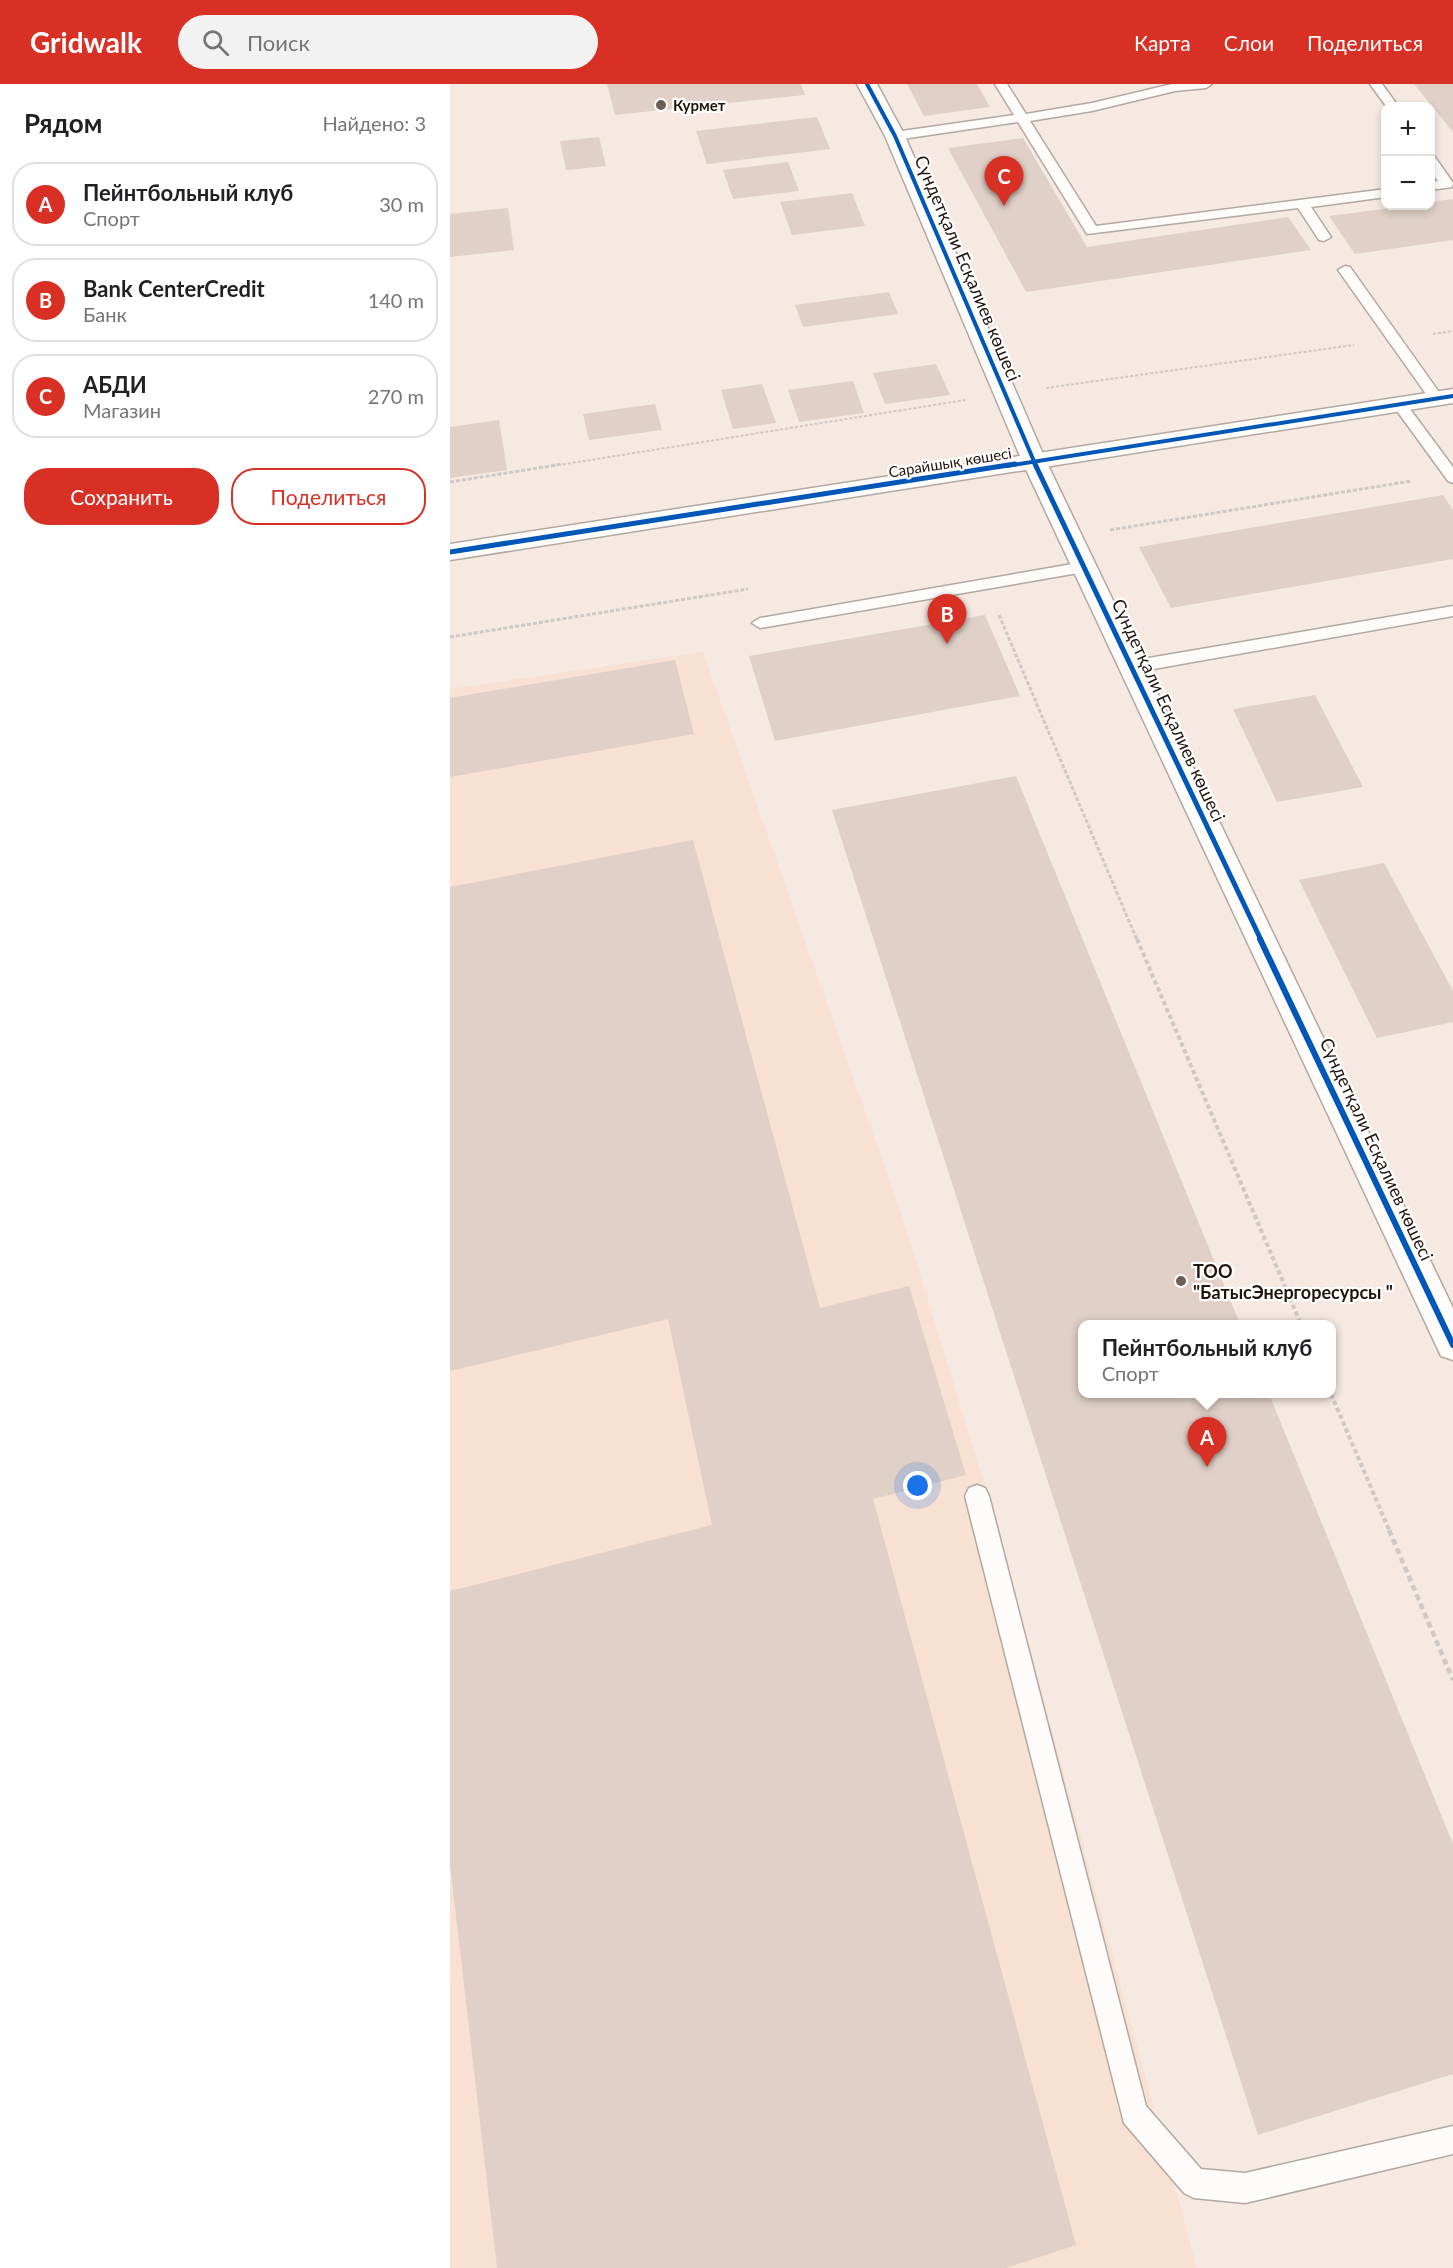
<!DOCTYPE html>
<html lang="ru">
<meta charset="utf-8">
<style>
:root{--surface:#fff;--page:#f2f2f2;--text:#202124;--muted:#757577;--line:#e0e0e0;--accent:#d93025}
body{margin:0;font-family:Lato,sans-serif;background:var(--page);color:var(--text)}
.controls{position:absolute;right:18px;top:18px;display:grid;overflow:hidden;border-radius:12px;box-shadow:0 3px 9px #0003}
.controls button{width:54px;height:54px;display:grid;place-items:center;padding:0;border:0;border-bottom:2px solid var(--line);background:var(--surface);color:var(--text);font:30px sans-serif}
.you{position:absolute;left:468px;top:1402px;width:21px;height:21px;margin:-15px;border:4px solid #fff;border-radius:50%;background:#1a73e8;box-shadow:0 0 0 9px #1a73e833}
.badge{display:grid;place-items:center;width:39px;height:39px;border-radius:50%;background:var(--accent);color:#fff;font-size:20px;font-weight:700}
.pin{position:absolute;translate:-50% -50px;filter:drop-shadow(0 2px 3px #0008)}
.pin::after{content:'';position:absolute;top:32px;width:21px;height:18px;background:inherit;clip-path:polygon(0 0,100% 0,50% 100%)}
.popup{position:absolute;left:628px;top:1236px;width:258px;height:78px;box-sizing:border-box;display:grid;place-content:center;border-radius:12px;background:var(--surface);filter:drop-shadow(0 2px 4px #0005);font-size:20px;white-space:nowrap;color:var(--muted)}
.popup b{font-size:22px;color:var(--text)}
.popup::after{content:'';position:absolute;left:50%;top:100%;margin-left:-12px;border:12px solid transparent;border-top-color:var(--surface)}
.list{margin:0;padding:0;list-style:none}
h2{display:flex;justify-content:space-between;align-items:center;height:78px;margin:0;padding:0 24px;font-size:26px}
h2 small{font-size:20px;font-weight:400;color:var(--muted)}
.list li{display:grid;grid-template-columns:39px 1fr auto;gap:18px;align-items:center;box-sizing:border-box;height:84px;margin:0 12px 12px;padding:0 12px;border:2px solid var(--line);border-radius:24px}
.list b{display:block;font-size:22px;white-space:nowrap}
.list p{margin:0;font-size:20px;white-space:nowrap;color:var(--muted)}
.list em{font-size:20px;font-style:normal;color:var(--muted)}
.actions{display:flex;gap:12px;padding:18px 24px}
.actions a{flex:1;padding:14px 0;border:2px solid var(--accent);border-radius:24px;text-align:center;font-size:21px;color:var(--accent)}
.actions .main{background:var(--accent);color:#fff}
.icon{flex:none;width:33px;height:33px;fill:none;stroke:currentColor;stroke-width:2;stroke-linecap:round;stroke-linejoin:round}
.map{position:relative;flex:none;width:1003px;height:2184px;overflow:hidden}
header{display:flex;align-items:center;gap:36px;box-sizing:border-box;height:84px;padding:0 30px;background:var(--accent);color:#fff}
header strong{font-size:28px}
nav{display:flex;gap:33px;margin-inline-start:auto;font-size:21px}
.search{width:420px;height:54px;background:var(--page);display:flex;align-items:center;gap:15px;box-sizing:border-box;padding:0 21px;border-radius:33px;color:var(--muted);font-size:22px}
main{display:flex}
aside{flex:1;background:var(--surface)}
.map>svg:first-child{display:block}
</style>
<header>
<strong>Gridwalk</strong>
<div class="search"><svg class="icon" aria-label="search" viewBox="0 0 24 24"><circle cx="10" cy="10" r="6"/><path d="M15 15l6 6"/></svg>Поиск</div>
<nav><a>Карта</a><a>Слои</a><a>Поделиться</a></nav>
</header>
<main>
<aside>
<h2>Рядом<small>Найдено: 3</small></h2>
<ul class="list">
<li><span class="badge">A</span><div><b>Пейнтбольный клуб</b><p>Спорт</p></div><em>30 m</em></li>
<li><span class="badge">B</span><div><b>Bank CenterCredit</b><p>Банк</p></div><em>140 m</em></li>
<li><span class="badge">C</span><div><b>АБДИ</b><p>Магазин</p></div><em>270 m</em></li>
</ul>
<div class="actions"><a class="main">Сохранить</a><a>Поделиться</a></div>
</aside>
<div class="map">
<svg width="1003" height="2184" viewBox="0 0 1003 2184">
<rect width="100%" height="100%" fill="#f5e9e2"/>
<path fill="#f8e0d2" d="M253,568L453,1135L544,1432L747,2184H0V605Z"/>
<g fill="#e0d0c7">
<path d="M157,0H351L355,11L165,31Z"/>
<path d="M457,0H527L540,23L474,32Z"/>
<path d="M964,0H1003V48Z"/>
<path d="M367,33L380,65L257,80L246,47Z"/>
<path d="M149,53L156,82L116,86L110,57Z"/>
<path d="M573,54L637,163L838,133L861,166L576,208L498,64Z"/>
<path d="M338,78L349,107L283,115L273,86Z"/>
<path d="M402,109L415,142L342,151L330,118Z"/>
<path d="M1003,115V156L905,170L879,132L956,122H980V118Z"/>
<path d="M58,124L64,166L0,173V130Z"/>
<path d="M439,208L448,230L353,243L345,221Z"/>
<path d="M486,280L500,311L435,320L423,289Z"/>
<path d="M403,297L414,329L349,338L338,306Z"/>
<path d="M312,300L326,339L283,345L271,306Z"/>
<path d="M205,320L212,346L139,356L133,330Z"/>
<path d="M49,336L57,386L0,394V343Z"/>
<path d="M993,411L1003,426V475L721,524L689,463Z"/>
<path d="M535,531L570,612L325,657L299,572Z"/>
<path d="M225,576L244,650L0,693V614Z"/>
<path d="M865,611L913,703L827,718L783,625Z"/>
<path d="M566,692L790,1240H632V1310H819L1003,1760V1990L808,2051L382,726Z"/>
<path d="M243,756L370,1224L459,1202L516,1391L423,1415L626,2161L556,2184H47L0,1780V1507L262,1441L218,1235L0,1287V803Z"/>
<path d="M934,779L1003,907V938L927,954L849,796Z"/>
</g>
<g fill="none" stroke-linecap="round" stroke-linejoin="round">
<g stroke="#b2a8a1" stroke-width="3">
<g id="service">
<path d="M545,0H557L576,30L642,19L722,0H762L756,4L725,7L642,27L580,37L646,142L936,105V113L861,123L881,153L874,157L869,156L848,124L637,150L568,38L445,56L439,52L445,48L564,31Z"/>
<path d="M920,0H932L948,22H936Z"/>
<path d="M980,72L985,73L1003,99L1002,103L980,106V98L988,97L980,86Z"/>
<path d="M895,182L900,183L991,311L993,314L991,317H981L888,186Z"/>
<path d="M949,316L954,317L1003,383V399L998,397L942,320Z"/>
<path d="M634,478L640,479L642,483L640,487L310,544L302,539L310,534Z"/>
<path d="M1003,522V532L681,589L673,583L681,577Z"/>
<path d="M527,1401L535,1404L539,1412L696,2022L751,2085L795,2089L1003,2042V2070L795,2119L744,2114L734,2109L674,2039L515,1412L519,1404Z"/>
</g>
</g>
<g stroke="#b2a8a1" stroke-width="3">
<path id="minor" d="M407,0H427L455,52L596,377L1003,1224V1276L991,1272L572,377L435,52Z"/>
</g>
<g stroke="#b2a8a1" stroke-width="3">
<path id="tertiary" d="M1003,305V319L0,476V460Z"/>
</g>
<g stroke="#cec9c6" stroke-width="2" stroke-dasharray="3 2" stroke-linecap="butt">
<path d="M983,250L1003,247"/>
<path d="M596,304L904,261"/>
<path d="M103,382L515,316"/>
</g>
<g stroke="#cec9c6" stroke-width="3" stroke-dasharray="4 2" stroke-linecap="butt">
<path d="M0,398L113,380"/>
<path d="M660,446L961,397"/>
<path d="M549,531L687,856"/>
<path d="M0,553L298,505"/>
</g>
<g stroke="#cec9c6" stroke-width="4" stroke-dasharray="4.5 3" stroke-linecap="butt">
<path d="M687,855L851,1240"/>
<path d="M881,1310L940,1448"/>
</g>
<path stroke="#cec9c6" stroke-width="4.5" stroke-dasharray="6 4" stroke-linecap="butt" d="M939,1446L1003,1596"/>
<use href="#service" fill="#fefcfb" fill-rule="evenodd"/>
<use href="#minor" fill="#fefcfb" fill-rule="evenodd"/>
<use href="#tertiary" fill="#fefcfb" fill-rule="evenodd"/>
<g stroke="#fff" stroke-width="6">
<g id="cycleway-far2">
<path d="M417,0L445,52L586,382"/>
<path d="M556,382L1003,312"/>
</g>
</g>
<g stroke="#fff" stroke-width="8">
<g id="cycleway-far1">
<path d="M585,380L811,856"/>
<path d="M0,468L565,380"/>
</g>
</g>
<g stroke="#fff" stroke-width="10">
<path id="cycleway" d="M810,855L1003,1261"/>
</g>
<use href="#cycleway-far2" stroke="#0057b8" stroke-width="4"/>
<use href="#cycleway-far1" stroke="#0057b8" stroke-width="5"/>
<use href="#cycleway" stroke="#0057b8" stroke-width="6"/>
</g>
<g fill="#6b5f58" stroke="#fff" stroke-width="2">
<circle cx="211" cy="21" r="6"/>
<circle cx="731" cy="1197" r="6"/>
</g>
<g text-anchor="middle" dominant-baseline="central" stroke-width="4.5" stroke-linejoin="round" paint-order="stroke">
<g font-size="15" font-weight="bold" fill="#21140d" stroke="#fff" text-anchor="start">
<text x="223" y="21">Курмет</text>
</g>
<g font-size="15" fill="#21140d" stroke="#fff">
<text transform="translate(500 378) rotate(-9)">Сарайшық көшесі</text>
</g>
<g font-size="18" fill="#21140d" stroke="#fff">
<text transform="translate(518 184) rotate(67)">Сүндетқали Есқалиев көшесі</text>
<text transform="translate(719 626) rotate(65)">Сүндетқали Есқалиев көшесі</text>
<text transform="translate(927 1065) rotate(65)">Сүндетқали Есқалиев көшесі</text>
</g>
<g font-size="18" font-weight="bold" fill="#21140d" stroke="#fff" text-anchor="start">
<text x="743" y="1187">ТОО<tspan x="743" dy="21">"БатысЭнергоресурсы "</tspan></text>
</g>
</g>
</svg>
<div class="controls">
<button>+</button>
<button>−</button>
</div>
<div class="you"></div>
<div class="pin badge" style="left:757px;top:1383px">A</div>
<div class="popup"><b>Пейнтбольный клуб</b>Спорт</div>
<div class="pin badge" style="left:497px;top:560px">B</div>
<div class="pin badge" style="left:554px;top:122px">C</div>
</div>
</main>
